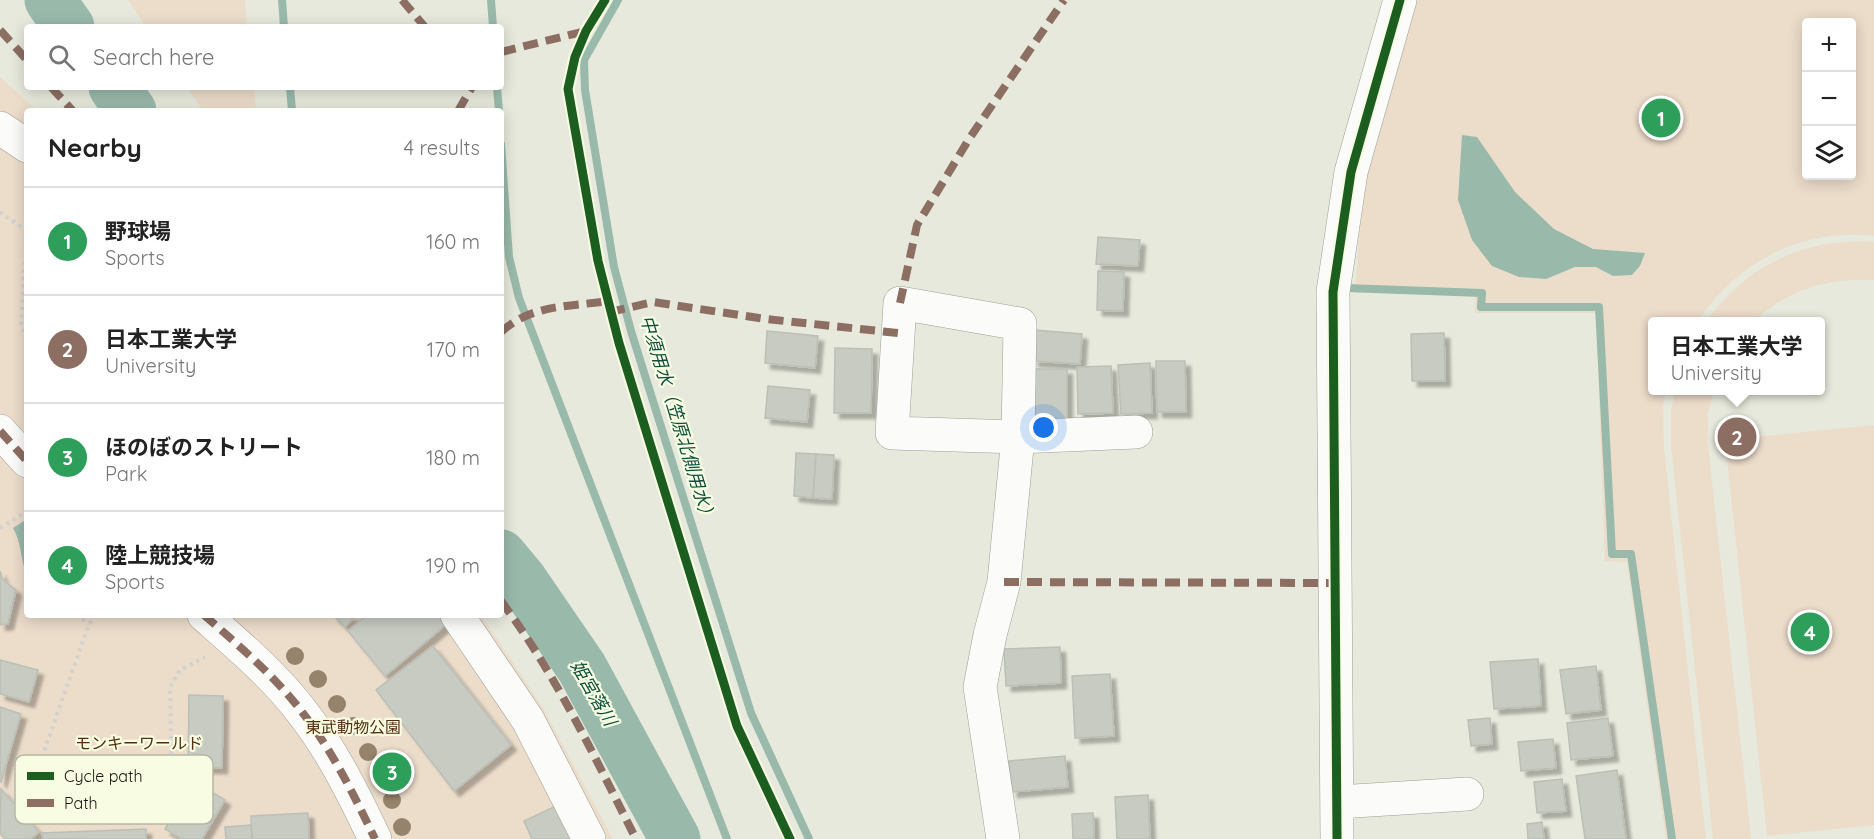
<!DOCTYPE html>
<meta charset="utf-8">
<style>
:root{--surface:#fff;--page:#f6f6f6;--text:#222;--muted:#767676;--line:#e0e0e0;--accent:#1a73e8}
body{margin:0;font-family:Quicksand,"Noto Sans JP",sans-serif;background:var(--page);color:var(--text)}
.controls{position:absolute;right:18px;top:18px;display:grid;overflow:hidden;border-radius:6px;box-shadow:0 3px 15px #0003}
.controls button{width:54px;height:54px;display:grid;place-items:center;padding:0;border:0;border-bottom:2px solid var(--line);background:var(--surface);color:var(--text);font:30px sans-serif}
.you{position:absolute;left:1044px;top:428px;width:21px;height:21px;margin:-15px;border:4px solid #fff;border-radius:50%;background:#1a73e8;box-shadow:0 0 0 9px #1a73e833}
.badge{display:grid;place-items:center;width:39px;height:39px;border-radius:50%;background:var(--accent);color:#fff;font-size:20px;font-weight:700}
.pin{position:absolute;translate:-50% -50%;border:3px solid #fff;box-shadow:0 2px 6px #0006}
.popup{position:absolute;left:1648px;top:317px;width:177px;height:78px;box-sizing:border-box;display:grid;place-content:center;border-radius:6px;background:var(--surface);filter:drop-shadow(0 2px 4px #0005);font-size:20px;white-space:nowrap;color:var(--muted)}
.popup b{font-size:22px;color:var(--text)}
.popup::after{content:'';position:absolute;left:50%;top:100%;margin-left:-12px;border:12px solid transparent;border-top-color:var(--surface)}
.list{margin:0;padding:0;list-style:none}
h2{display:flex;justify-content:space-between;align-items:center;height:78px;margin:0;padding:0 24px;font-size:26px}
h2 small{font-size:20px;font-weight:400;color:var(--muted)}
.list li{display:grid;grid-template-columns:39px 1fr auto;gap:18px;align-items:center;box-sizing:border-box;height:108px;padding:0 24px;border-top:2px solid var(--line)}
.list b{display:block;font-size:22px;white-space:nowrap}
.list p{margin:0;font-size:20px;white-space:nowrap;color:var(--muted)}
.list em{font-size:20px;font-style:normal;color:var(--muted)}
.icon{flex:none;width:33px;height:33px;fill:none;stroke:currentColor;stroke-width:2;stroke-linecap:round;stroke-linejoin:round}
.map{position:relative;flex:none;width:1874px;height:839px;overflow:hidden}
.search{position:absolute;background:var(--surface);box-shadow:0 3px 15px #0003;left:24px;top:24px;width:480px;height:66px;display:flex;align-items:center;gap:15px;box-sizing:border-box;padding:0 21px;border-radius:6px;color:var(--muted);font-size:22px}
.panel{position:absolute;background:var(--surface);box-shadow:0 3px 15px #0003;left:24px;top:108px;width:480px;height:510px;border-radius:6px}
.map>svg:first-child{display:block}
</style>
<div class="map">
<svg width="1874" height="839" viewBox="0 0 1874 839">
<defs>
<filter id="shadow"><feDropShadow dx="5.5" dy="5.5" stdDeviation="1.5" flood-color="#0004"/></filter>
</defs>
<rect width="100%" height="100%" fill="#e7e9dc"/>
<g fill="#ecdcca" fill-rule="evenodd">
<path d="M128,0H245L247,27H146Z"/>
<path d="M1412,0H1874V236C1802,228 1738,261 1698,321L1653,322V390L1666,391L1663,407L1664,448L1706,839H1666L1627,562L1605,561L1596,313H1475V296L1355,292L1364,172ZM1806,22H1852V176H1806Z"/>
<path d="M0,77L38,111H27V615H481L542,706L613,839H0Z"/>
<path d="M187,87H254L256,111H203Z"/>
<path d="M1874,242V280C1827,278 1789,289 1754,321H1706C1748,265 1802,238 1874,242Z"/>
<path d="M1675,391H1714L1708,413V445L1751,839H1713L1671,445V410Z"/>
<path d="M1874,425V825L1767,836L1725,440Z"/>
</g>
<g fill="#99baab">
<path d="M1462,135L1477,137L1515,192L1554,229L1593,249L1645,253L1640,266L1632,275L1613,276L1596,267H1575L1546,279L1519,277L1492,266L1472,240L1458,200Z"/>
<path d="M27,519V576C20,559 22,543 13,528Z"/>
</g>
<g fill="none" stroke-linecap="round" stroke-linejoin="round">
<g stroke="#99baab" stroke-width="8">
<path d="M282,0L284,27"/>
<path d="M491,0L493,27"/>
<path d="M618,0L584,60L585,90L614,267L631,331L751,713L809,839"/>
<path d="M290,87L292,111"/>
<path d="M497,87L499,111"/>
<path d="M501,144L509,257L519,298L727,839"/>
<path d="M1347,281L1346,288L1482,293L1481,307H1599L1612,554H1631L1672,839"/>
</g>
<g stroke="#99baab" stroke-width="51">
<path d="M50,0L69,27"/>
<path d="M114,87L131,111"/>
<path d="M501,555L521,579L582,668L675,839"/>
</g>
</g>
<g fill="#c7cbc2" stroke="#bbbfb6" stroke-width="1.5" filter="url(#shadow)">
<path d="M1098,237L1140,240L1138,266L1096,264Z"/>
<path d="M1098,271L1124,272L1123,311L1097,310Z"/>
<path d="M1035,330L1082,334L1080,364L1033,361Z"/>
<path d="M767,331L818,336L815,368L765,363Z"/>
<path d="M1444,333L1445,381H1412L1411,334Z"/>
<path d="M835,348L872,349L871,413H834Z"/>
<path d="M1156,361H1185L1186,412H1157Z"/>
<path d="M1150,363L1152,413L1121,414L1118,365Z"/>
<path d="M1111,366L1113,413L1078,414L1077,367Z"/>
<rect x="1032" y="369" width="35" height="51"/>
<path d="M768,386L810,390L807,422L765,418Z"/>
<path d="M796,453L816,454L813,498L794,496Z"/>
<path d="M816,454L834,455L832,499L813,498Z"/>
<path d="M0,571L3,580L16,590L8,624L0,625Z"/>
<path d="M333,615H357L345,627Z"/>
<path d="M367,615H442L448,623L385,676L348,631Z"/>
<path d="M433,646L511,745L454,791L376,690Z"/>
<path d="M1060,647L1061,683L1006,686L1004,649Z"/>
<path d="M1538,659L1541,706L1494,709L1490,662Z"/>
<path d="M0,660L38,670L29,702L0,694Z"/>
<path d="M1596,666L1601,710L1566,714L1560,670Z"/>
<path d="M1110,674L1114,736L1075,738L1072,676Z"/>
<path d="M189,695L223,696L222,768H188Z"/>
<path d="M0,707L21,714L1,782L0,781Z"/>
<path d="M1490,718L1492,744L1471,746L1468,720Z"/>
<path d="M1608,718L1613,756L1571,760L1567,723Z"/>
<path d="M1553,739L1556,768L1521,771L1518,742Z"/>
<path d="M1065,756L1068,787L1012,792L1009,761Z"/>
<path d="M1617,770L1626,839H1585L1576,776Z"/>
<path d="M1562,779L1566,811L1537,813L1534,782Z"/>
<path d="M193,781L225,800L202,839H182L165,829Z"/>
<path d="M1,789L39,832L31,839H5L0,833Z"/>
<path d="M1148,795L1150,839H1117L1115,797Z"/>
<path d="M560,804L577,839H532L524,821Z"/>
<path d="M308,813L309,839H252L251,816Z"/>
<path d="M1093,813L1094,839H1073L1072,814Z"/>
<path d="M1542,822L1544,839H1528L1527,824Z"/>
<path d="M251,825L252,839H226L225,827Z"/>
<path d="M146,829V839H43L42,833Z"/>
</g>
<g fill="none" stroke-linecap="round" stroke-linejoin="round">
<g stroke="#9c9e93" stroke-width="34">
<g id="minor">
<path d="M0,128L27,146"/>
<path d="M0,431L27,461"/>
<path d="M204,615C238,645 275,676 302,712C332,750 354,795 375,839"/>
<path d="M457,615L528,720L589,839"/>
<path d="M1338,802L1467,794"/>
<path d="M1003,839L980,687L990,635L1004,582L1018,437L1020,324L900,303L892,433L1018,437L1136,432"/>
<path d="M1337,839L1333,292L1351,172L1400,0"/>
</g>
</g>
<g stroke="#d1d2ce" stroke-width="4" stroke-dasharray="3 4.5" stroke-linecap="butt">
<path d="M0,212L27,231"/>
<path d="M27,232L21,323L27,339"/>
<path d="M0,528L27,511"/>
<path d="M76,615L89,624"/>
<path d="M96,615L89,624L43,754C42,772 47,793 67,800C80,805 146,801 159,795C165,793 169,787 172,782L170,687L180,670L205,657"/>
</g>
<use href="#minor" stroke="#fbfcfa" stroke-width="33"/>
<g stroke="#8d6e63" stroke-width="8" stroke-dasharray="15 8" stroke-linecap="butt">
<path d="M402,0L425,27"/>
<path d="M0,30L27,60"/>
<path d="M501,52L586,31"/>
<path d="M51,87L73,111"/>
<path d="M458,111L472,87"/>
<path d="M900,303L917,225L969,139L1064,0"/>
<path d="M610,312L653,302L766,319L898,333"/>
<path d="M501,332C532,304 568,307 608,301"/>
<path d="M0,431L27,461"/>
<path d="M1004,582L1333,583"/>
<path d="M501,601C556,674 595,758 636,839"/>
<path d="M204,615C238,645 275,676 302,712C332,750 354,795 375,839"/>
</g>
<g stroke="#f8fce3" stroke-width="13">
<g id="cycleway">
<path d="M605,0L586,31L575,57L568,89L598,261L619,343L737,726L790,839"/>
<path d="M1337,839L1333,292L1351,172L1400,0"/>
</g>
</g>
<use href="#cycleway" stroke="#1b5e20" stroke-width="9"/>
</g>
<g fill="#96836b">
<circle cx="295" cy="656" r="9"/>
<circle cx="318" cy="679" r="9"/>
<circle cx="337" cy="704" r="9"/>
<circle cx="353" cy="726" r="9"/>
<circle cx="368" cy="752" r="9"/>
<circle cx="382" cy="777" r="9"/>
<circle cx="392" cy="800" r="9"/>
<circle cx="402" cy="827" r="9"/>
</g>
<g text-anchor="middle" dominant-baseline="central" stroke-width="4.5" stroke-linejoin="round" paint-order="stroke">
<g font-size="16" fill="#532f0f" stroke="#f8fce3">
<text x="353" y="727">東武動物公園</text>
<text x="139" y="743">モンキーワールド</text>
</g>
<g font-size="18" font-style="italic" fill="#0d4f3e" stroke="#f8fce3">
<text transform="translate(678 419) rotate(73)">中須用水（笠原北側用水）</text>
<text transform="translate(594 693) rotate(60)">姫宮落川</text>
</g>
</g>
<rect x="15" y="755" width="198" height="69" rx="9" fill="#f8fce3" stroke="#b4b7a3" stroke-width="1.5"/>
<rect x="27" y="772" width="27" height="8" fill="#1b5e20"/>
<rect x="27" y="799" width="27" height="8" fill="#8d6e63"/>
<g font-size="16" fill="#16170f">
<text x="64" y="782">Cycle path</text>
<text x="64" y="809">Path</text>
</g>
</svg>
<div class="controls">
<button>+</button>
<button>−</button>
<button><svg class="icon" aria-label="layers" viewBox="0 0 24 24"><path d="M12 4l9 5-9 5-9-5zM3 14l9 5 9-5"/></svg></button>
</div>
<div class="you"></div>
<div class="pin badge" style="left:1661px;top:118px;background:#2e9e5b">1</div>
<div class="pin badge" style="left:1737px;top:437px;background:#8d6e63">2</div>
<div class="popup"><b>日本工業大学</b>University</div>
<div class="pin badge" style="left:392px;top:772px;background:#2e9e5b">3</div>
<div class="pin badge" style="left:1810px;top:632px;background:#2e9e5b">4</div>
<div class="search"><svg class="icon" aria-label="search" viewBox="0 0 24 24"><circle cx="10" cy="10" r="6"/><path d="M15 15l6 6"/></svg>Search here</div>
<section class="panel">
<h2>Nearby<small>4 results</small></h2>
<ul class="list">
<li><span class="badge" style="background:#2e9e5b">1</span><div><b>野球場</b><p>Sports</p></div><em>160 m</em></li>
<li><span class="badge" style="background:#8d6e63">2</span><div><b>日本工業大学</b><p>University</p></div><em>170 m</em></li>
<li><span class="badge" style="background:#2e9e5b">3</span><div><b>ほのぼのストリート</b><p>Park</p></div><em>180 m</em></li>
<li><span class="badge" style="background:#2e9e5b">4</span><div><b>陸上競技場</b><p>Sports</p></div><em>190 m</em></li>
</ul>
</section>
</div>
